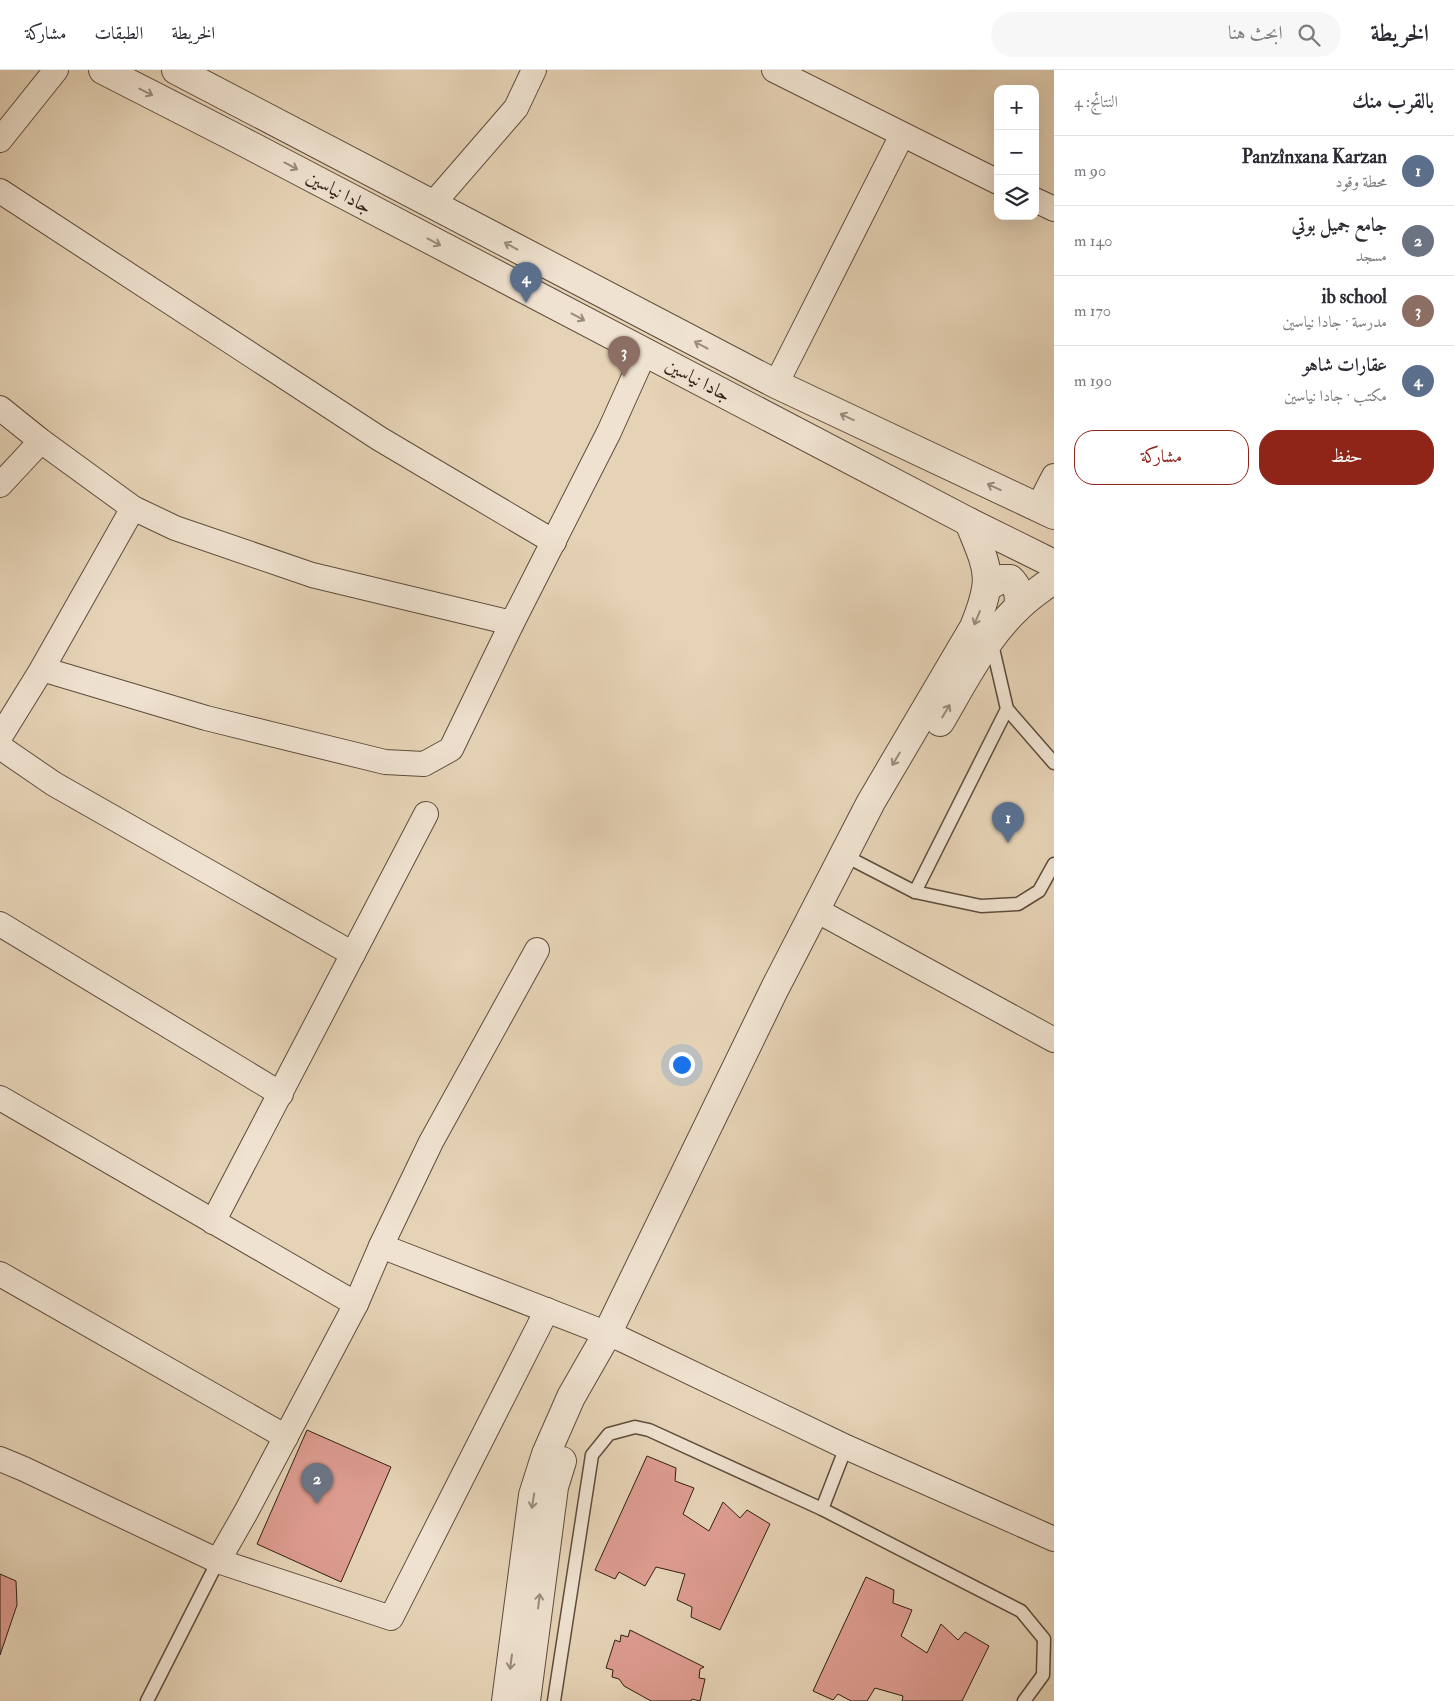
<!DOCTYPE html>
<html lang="ar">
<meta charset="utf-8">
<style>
:root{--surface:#fff;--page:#f7f7f7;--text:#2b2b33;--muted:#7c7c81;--line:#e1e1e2;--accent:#8f2418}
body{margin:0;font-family:"IM FELL Double Pica",Amiri,serif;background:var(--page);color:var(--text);direction:rtl}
.controls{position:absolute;right:15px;top:15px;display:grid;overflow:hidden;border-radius:10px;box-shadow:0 5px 20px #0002}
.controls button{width:45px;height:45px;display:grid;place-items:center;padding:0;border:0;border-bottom:1px solid var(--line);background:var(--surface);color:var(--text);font:25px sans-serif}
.you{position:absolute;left:681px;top:994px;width:18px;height:18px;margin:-12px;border:4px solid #fff;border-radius:50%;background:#1a73e8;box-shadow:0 0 0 8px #1a73e833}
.badge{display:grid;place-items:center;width:32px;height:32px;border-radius:50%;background:var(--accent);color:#fff;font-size:16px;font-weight:700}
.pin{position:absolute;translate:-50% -41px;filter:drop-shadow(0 1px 2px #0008)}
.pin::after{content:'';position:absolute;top:26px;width:18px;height:15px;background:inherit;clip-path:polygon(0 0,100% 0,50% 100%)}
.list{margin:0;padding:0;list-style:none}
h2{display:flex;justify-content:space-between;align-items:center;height:65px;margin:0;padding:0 20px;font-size:21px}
h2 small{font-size:16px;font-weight:400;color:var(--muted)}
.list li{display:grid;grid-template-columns:32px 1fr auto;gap:15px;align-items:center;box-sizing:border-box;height:70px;padding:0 20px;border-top:1px solid var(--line)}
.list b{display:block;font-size:19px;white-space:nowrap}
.list p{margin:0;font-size:16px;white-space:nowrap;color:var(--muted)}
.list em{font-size:16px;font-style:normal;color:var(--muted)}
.actions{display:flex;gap:10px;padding:15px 20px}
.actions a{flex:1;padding:11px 0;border:1px solid var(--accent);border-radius:20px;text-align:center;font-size:18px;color:var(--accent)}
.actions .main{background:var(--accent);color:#fff}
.icon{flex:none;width:28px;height:28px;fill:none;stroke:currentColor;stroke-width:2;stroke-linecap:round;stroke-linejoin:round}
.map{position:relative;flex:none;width:1054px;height:1631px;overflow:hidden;direction:ltr}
header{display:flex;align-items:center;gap:30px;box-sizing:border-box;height:70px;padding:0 25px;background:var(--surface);border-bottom:1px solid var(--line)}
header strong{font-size:24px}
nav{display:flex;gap:28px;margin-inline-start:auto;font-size:18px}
.search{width:350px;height:45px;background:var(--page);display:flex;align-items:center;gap:12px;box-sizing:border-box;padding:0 18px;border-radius:28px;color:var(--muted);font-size:19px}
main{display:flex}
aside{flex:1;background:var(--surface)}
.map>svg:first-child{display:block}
</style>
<header>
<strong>الخريطة</strong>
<div class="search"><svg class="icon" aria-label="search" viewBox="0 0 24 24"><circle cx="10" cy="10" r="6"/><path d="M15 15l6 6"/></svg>ابحث هنا</div>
<nav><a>الخريطة</a><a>الطبقات</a><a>مشاركة</a></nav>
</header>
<main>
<aside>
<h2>بالقرب منك<small>النتائج: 4</small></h2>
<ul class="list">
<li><span class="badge" style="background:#5c6f8a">1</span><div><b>Panzînxana Karzan</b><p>محطة وقود</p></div><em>90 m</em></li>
<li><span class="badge" style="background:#6b7280">2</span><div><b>جامع جميل بوتي</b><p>مسجد</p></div><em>140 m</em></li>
<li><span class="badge" style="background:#8d6e63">3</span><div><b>ib school</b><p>مدرسة · جادا نیاسین</p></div><em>170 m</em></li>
<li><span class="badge" style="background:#5c6f8a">4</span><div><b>عقارات شاهو</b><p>مكتب · جادا نیاسین</p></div><em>190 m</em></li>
</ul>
<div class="actions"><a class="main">حفظ</a><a>مشاركة</a></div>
</aside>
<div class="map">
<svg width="1054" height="1631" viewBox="0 0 1054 1631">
<rect width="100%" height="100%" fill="#e6d3b6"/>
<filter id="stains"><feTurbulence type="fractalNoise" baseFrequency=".004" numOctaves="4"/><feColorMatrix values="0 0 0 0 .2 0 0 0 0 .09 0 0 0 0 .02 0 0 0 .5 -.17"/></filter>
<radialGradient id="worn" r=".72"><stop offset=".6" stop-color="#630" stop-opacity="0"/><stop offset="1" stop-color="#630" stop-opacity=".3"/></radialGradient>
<g fill="#dd9c90" stroke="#301f14">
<path d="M307,1360L391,1397L341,1512L257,1474Z"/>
<path d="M647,1386L676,1398L675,1411L694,1418L683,1444L709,1461L723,1432L740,1448L747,1440L770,1454L720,1560L691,1547L692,1537L677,1530L685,1504L656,1497L645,1516L619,1502L615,1509L595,1500Z"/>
<path d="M0,1504L16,1511L17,1535L0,1585Z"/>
<path d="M866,1507L894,1520L893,1533L912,1540L901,1566L927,1583L941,1554L958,1570L965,1562L989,1576L962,1631H902L903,1626L875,1618L867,1631H851L838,1624L833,1630L813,1621Z"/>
<path d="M630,1560L704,1597L700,1599L699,1608L705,1609L700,1631L692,1629L691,1631H651L624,1616L619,1609L612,1607L613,1600L606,1598L615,1570L620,1572L621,1565L628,1567Z"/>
</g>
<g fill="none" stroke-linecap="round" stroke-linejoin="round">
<g stroke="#5e4c3c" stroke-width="15">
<g id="service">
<path d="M991,570L1007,639L1054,693"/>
<path d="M855,791L915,822L981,836L1018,834L1039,821L1054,794"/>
<path d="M915,822L1007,639"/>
<path d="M822,1439L846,1377"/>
<path d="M147,1631L218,1491"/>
<path d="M554,1631L592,1385L609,1364L635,1357L649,1360L822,1439L1021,1541L1044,1569L1043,1605L1024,1631"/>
</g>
</g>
<g stroke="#5e4c3c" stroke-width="26">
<g id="minor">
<path d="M774,0L998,112"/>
<path d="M0,70L56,0"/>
<path d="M0,121L380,369L554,472"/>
<path d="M1035,130L1054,139"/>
<path d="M432,135L516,38L534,0"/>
<path d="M776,314L902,65"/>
<path d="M0,338L41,371L133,438L175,458L312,505L512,553"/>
<path d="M0,415L41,371"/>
<path d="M1038,437L1054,406"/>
<path d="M42,599L206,648L385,692L424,694L451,679L512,553L609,362L645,282"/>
<path d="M0,667L42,599L133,438"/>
<path d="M0,677L54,714L353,884"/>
<path d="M827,846L1054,970"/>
<path d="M0,854L281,1024"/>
<path d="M0,1028L356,1234"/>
<path d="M213,1152L426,744"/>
<path d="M381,1176L621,1269L846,1377L1054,1469"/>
<path d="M0,1204L286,1367"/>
<path d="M0,1389L24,1399L218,1491L391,1548L547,1240"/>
<path d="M218,1491L246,1442L356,1234L381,1176L431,1072L537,880"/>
</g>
</g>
<g stroke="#5e4c3c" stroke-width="30">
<g id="tertiary">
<path d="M103,0L238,69L969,452L1054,494"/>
<path d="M176,0L776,314L1054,445"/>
<path d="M987,517L1001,509H1010C1019,517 1019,526 1019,536"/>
<path d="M940,652C967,606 991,556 1035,523C1041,519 1047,513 1054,511"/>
<path d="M506,1631L533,1425L546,1384L571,1327L607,1264L775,918L871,732L974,557C995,506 988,500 969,452"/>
<path d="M526,1631L554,1417L562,1391"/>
</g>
</g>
<use href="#service" stroke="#efe2d0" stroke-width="12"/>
<use href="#minor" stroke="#efe2d0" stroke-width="24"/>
<use href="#tertiary" stroke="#efe2d0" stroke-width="28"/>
</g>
<defs><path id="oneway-shaft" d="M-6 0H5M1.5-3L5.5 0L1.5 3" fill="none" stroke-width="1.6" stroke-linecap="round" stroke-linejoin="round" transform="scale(1.25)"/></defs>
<g stroke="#998a7b">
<use href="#oneway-shaft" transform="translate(146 22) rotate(27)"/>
<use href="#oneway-shaft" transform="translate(291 96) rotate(28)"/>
<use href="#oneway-shaft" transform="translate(434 172) rotate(28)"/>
<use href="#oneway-shaft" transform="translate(511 176) rotate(-152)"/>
<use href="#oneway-shaft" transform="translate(578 247) rotate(28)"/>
<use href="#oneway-shaft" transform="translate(701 275) rotate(-152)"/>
<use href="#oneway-shaft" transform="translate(847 347) rotate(-155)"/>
<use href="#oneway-shaft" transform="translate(994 417) rotate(-155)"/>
<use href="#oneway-shaft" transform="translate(977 548) rotate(113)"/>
<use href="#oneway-shaft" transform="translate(946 641) rotate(-59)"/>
<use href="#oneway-shaft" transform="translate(896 689) rotate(121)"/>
<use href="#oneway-shaft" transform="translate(533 1431) rotate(99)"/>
<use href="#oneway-shaft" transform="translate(539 1531) rotate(-83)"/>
<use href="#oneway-shaft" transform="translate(511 1592) rotate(97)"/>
</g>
<g text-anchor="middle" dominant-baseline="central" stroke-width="4.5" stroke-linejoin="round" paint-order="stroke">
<g font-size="19" fill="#301f14" stroke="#efe2d0">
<text transform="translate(339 122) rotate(28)">جادا نیاسین</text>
<text transform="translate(698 310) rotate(28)">جادا نیاسین</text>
</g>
</g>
<rect width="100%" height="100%" filter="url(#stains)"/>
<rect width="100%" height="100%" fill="url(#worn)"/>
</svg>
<div class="controls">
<button>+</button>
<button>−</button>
<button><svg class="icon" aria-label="layers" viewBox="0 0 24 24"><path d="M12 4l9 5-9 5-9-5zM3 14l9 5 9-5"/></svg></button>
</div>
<div class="you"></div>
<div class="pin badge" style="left:1008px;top:773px;background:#5c6f8a">1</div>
<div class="pin badge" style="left:317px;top:1434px;background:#6b7280">2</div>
<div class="pin badge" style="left:624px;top:307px;background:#8d6e63">3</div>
<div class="pin badge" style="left:526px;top:233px;background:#5c6f8a">4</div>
</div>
</main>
